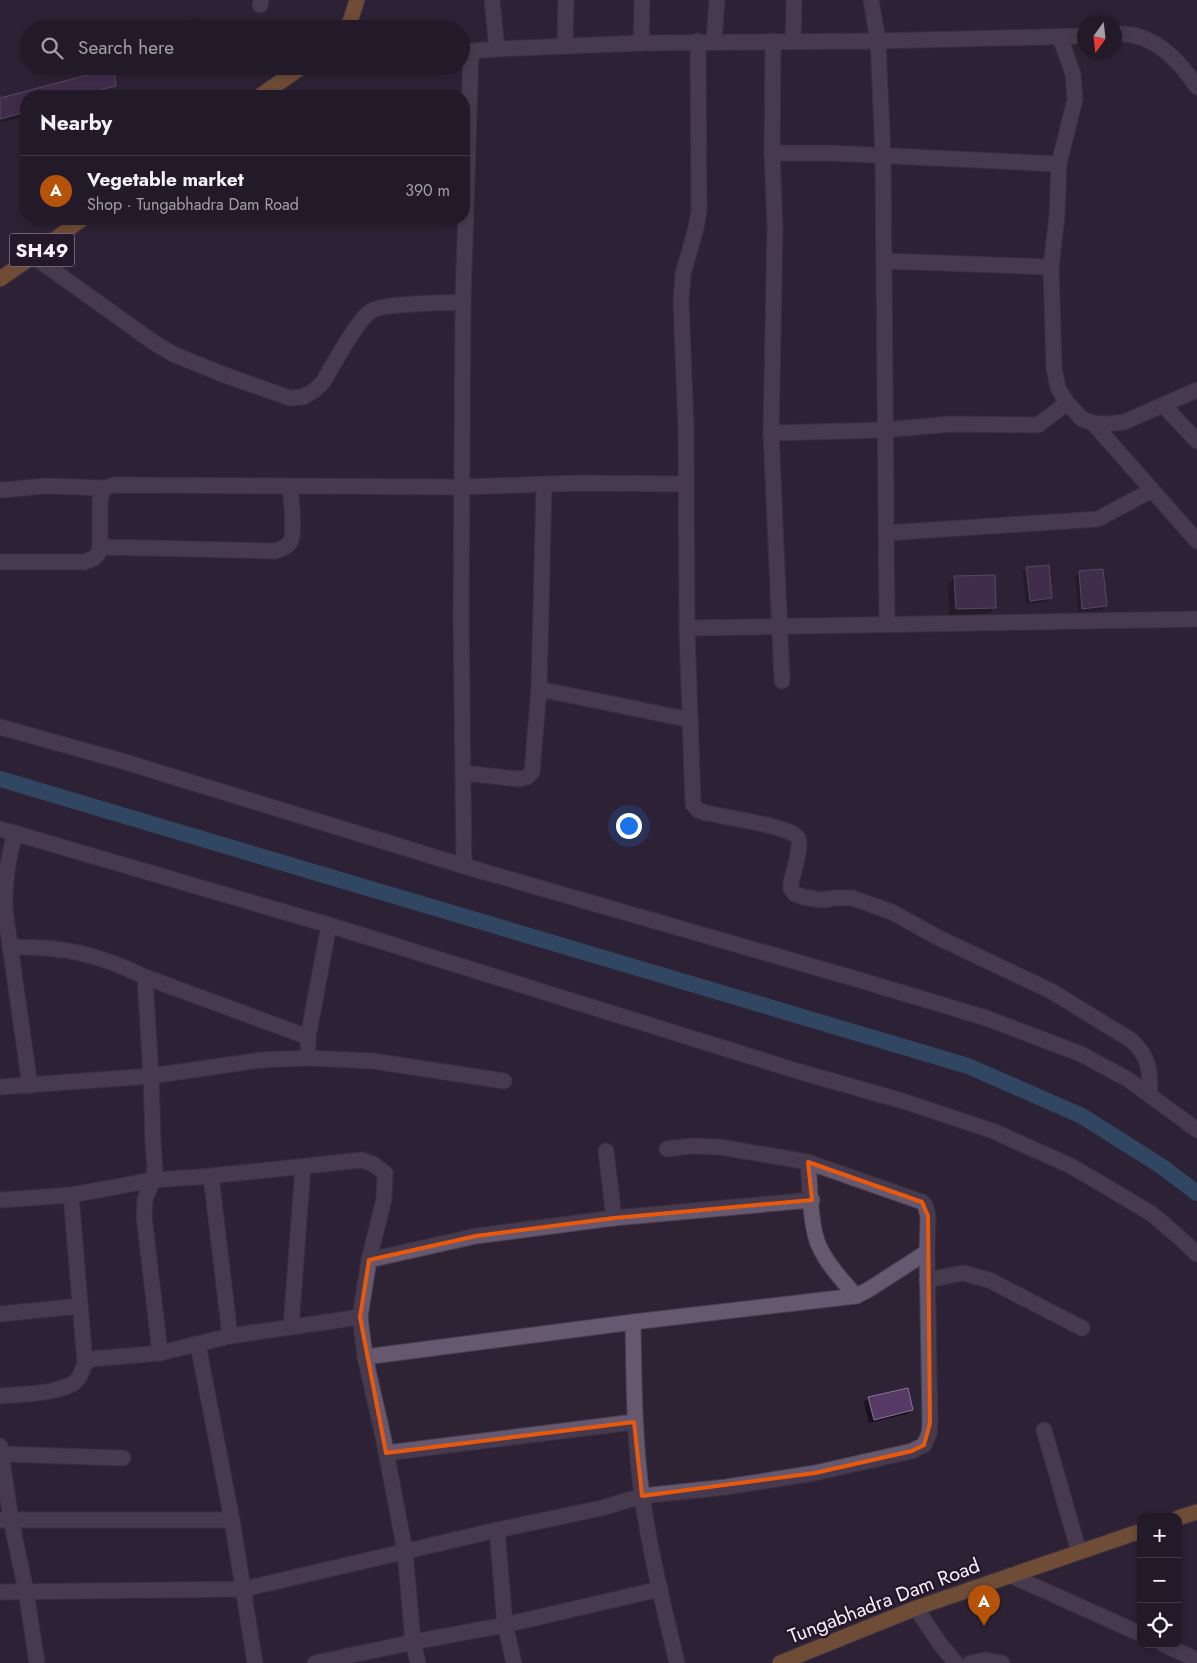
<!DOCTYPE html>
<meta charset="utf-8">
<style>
:root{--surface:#221a28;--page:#2e2734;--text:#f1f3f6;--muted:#a2a1a8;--line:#3f3845;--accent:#b45309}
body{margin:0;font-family:Jost,sans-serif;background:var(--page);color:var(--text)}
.controls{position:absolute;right:15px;bottom:15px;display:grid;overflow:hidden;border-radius:10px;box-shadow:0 2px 8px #0003}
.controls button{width:45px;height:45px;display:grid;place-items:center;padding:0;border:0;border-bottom:1px solid var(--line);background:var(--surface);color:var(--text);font:25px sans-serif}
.compass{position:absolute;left:1077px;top:15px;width:45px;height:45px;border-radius:50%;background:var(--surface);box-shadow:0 2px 8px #0003;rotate:195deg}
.you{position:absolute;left:628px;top:825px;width:18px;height:18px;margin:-12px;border:4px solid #fff;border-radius:50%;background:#1a73e8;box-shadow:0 0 0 8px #1a73e833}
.badge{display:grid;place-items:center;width:32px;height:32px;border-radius:50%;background:var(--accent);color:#fff;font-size:16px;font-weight:700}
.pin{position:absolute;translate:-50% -41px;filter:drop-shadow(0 1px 2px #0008)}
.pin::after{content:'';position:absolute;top:26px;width:18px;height:15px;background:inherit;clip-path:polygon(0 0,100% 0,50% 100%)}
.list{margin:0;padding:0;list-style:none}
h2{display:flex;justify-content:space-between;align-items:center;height:65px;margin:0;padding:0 20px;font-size:21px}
h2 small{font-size:16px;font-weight:400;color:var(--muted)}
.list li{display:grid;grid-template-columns:32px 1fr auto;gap:15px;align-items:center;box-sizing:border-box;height:70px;padding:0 20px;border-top:1px solid var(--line)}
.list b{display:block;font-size:19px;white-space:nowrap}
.list p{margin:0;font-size:16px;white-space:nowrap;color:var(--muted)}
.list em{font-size:16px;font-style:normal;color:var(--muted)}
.icon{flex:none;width:28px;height:28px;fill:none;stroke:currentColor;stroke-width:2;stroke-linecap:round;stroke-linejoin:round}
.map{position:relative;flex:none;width:1197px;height:1663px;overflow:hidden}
.search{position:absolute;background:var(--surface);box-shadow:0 2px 8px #0003;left:20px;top:20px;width:450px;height:55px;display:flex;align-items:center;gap:12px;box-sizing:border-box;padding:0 18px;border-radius:28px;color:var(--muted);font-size:19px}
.panel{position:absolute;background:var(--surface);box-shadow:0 2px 8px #0003;left:20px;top:90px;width:450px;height:135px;border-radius:20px}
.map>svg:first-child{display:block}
</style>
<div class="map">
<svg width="1197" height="1663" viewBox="0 0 1197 1663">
<rect width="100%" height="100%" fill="#2e2235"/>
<g fill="#0007">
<path d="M191,18L219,25L218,29H183L184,25Z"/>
<path d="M115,85L108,92L94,96H26V116L0,123V99Z"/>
<path d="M1027,568L1051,598L1047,602L1026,604L1022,572Z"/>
<path d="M1079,573L1106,606L1101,610L1078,612L1075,577Z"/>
<path d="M955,577L995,607L988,614L949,615L948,584Z"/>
<path d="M869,1398L912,1410L907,1414L869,1423L864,1402Z"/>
</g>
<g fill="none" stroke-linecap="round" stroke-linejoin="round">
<path stroke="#377194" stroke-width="16" d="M0,779L968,1066L1082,1116L1161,1166L1197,1193"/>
</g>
<g fill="#573966" stroke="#87788f">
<path d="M114,68L116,86L80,96H26V112L0,119V98Z"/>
<path d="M1049,565L1052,598L1030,601L1026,567Z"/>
<path d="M1103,569L1107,606L1082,609L1079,571Z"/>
<path d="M995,575L996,608L956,609L954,576Z"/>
<path d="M908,1388L913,1410L874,1420L868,1397Z"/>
</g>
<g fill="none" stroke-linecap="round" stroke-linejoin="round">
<g stroke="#483e4e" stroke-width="17">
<g id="street">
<path d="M492,0L497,49"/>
<path d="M871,0L878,41L1084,36"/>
<path d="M260,5L261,0"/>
<path d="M1114,34C1152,31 1178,59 1197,87"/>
<path d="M1060,37L1073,74L1075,99L1059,164L1057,216L1051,267L1054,368L1058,388L1067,403L1082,419L1093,423L1107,424L1124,422L1197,390"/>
<path d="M698,41L699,211L696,228L683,274L681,301L686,428L687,628L693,804L698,810L706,813C720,816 793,827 798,838C802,846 793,873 791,883V889L795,894L803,897L823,900L835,898H852L892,912L937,937L1051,991L1131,1040C1150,1057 1150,1071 1150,1095"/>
<path d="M714,41L717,0"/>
<path d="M773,41L772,153L775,228L771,433L782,681"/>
<path d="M793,41L794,0"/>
<path d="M641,43L642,0"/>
<path d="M565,45L566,0"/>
<path d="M461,52L497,49L641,43L878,41L883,156L887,624"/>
<path d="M772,153H830L1059,164"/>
<path d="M33,256L153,342L173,354L222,374L290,398L303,397L315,390L323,382C333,366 356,321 371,311C384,303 444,303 463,302"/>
<path d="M884,261L1051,267"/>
<path d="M1163,405L1197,441"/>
<path d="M1093,423L1197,541"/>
<path d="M771,433L885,430L950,424L1038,425L1067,403"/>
<path d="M0,490L47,486L105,488"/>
<path d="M886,533L1098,519L1152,490"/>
<path d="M100,547L274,551C281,549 289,547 291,540C295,530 291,499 290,487"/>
<path d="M0,562H84L93,559L98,554L100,547V501L102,493L105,488L114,485L462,487L579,483L686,484"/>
<path d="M687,628L1197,619"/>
<path d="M539,689L691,720"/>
<path d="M0,727L122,761L464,866L856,979L986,1018L1081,1054L1129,1080L1197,1130"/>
<path d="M463,773L519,779L527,777L532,772L539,689L544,485"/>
<path d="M0,829L329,925L797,1071L903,1101L993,1131L1071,1166L1117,1193L1152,1214L1180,1238L1197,1254"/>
<path d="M15,833C8,860 4,882 5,910L30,1086"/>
<path d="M464,866L461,616L463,302L471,52"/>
<path d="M10,947C61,946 99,954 145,977L308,1037"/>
<path d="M145,977L151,1076L153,1144L155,1168L153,1180L145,1199L144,1216L160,1353L230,1336L360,1317"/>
<path d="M308,1047V1037L329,925"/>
<path d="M0,1087L151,1076L261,1060L308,1058L373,1061L504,1081"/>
<path d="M606,1151L614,1218"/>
<path d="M808,1162C810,1185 810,1227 819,1246C827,1264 843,1281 856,1296"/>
<path d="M211,1176L230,1336"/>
<path d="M71,1195L85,1363"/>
<path d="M0,1200L71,1195L153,1180L211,1176L362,1160L373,1164L385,1173L384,1199L369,1260L360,1317L365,1357L383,1436L405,1551L413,1642L418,1663"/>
<path d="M369,1260L476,1236L614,1218L812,1200"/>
<path d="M927,1280L963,1273L989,1280L1082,1328"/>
<path d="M0,1314L80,1306"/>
<path d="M633,1322C634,1380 634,1438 642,1496C650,1552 664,1608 677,1663"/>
<path d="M291,1327L303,1167"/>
<path d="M198,1345L232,1520L255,1663"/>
<path d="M365,1357L633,1322L856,1296L868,1290L927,1252"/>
<path d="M0,1396C21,1394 56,1394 74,1383C80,1379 82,1370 85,1363L92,1359L160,1353"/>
<path d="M1044,1430L1079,1552"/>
<path d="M0,1446L11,1520L26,1591L37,1663"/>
<path d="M386,1453L634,1422"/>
<path d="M0,1454L123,1458"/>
<path d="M0,1520H232"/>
<path d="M497,1530L505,1625L514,1663"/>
<path d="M0,1592L244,1589L497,1530L602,1508L642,1496L726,1487L815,1473L912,1451L924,1445L929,1434L930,1423L927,1252L928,1216L925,1205L922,1202L808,1162L720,1147L691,1146L667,1149"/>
<path d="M916,1608L940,1644L956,1663"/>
<path d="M315,1663L413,1642L505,1625L660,1589"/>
<path d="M970,1663L986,1660L1002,1663"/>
</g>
</g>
<g stroke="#483e4e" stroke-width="17">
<g id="secondary">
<path d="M1010,1575L1141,1634"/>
<path d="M1163,1644L1197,1660"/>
</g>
</g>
<g stroke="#483e4e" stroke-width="17">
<g id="primary">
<path d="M346,29L351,19L357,0"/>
<path d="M260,96L303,66"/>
<path d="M0,279L33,256L82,219"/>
<path d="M1178,1518L1197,1512"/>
<path d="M780,1663L916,1608L1141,1531"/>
</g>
</g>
<use href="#street" stroke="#66586e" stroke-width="15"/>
<use href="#secondary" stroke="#66586e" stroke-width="15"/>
<use href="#primary" stroke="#bf7e39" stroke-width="15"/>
</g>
<path d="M0 0H1197V1663H0ZM808,1162L922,1202L928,1216L930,1423L924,1445L912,1451L815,1473L642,1496L634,1422L386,1453L360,1317L369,1260L476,1236L614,1218L812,1200Z" fill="#2e2235" fill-opacity=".55" fill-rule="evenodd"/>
<path fill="none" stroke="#e8590c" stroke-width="4" stroke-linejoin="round" d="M808,1162L922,1202L928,1216L930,1423L924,1445L912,1451L815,1473L642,1496L634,1422L386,1453L360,1317L369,1260L476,1236L614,1218L812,1200Z"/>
<g text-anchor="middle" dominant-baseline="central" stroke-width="5" stroke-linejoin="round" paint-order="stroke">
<rect fill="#25182b" stroke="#bab0bf" stroke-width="1" x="9.5" y="233.5" width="65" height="33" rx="4"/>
<g font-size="19" font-weight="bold" fill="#faf1fe">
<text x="42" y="250">SH49</text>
</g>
<g font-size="20" fill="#faf1fe" stroke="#25182b">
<text transform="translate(884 1601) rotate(-21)">Tungabhadra Dam Road</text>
</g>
</g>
</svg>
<div class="controls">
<button>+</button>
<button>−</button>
<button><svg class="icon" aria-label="locate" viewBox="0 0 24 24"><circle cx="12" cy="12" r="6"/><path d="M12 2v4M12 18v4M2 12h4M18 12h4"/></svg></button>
</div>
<svg class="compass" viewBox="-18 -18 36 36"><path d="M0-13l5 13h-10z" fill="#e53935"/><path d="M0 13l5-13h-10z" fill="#a2a1a8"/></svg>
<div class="you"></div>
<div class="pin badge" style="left:984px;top:1626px">A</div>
<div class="search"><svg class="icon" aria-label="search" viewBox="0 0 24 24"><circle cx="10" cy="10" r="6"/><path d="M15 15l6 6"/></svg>Search here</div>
<section class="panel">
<h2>Nearby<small></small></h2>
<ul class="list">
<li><span class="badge">A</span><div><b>Vegetable market</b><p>Shop · Tungabhadra Dam Road</p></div><em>390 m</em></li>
</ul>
</section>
</div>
